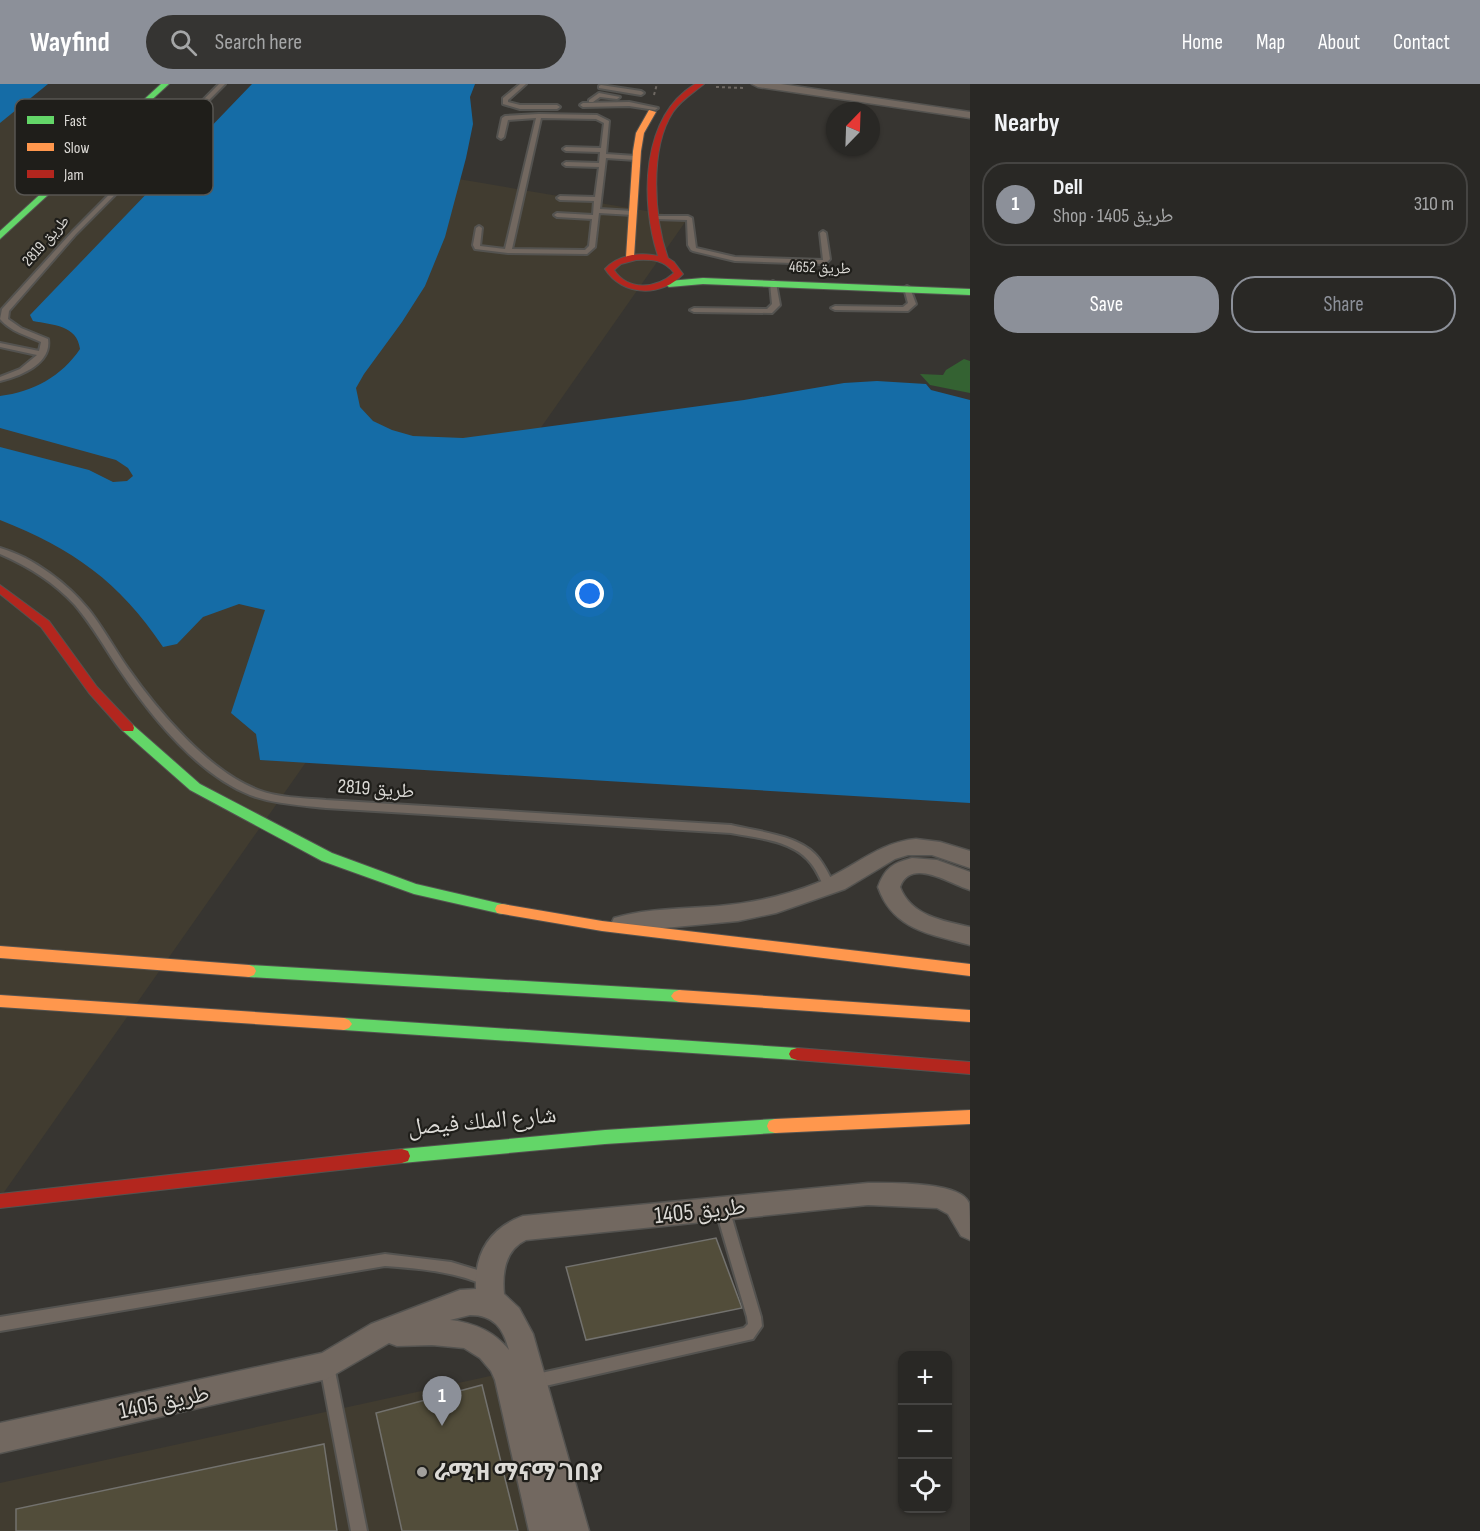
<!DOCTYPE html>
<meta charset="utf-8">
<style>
:root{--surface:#292825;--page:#353432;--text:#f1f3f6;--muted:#a5a6a7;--line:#454442;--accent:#8c9099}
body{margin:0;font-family:"Sofia Sans Condensed","Noto Naskh Arabic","Noto Sans Ethiopic",sans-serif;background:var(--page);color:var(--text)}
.controls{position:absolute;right:18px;bottom:18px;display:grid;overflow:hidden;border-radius:12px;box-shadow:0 2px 4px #0004}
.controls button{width:54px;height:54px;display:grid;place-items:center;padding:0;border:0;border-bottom:2px solid var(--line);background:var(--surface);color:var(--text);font:30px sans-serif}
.compass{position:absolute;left:826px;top:18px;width:54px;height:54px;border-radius:50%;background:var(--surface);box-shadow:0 2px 4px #0004;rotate:23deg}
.you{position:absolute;left:590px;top:510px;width:21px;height:21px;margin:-15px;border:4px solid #fff;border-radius:50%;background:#1a73e8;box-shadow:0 0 0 9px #1a73e833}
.badge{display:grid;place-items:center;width:39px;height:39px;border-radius:50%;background:var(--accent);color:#fff;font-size:20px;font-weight:700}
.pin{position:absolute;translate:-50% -50px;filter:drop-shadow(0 2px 3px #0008)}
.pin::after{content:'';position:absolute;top:32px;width:21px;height:18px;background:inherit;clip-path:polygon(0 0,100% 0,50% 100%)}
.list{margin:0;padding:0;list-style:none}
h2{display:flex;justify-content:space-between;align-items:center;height:78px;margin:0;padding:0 24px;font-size:26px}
h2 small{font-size:20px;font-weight:400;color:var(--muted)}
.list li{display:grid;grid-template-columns:39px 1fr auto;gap:18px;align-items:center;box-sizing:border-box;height:84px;margin:0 12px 12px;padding:0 12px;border:2px solid var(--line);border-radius:24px}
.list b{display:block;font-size:22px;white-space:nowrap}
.list p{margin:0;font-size:20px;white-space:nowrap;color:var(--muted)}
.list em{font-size:20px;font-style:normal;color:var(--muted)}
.actions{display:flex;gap:12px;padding:18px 24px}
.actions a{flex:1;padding:14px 0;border:2px solid var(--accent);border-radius:24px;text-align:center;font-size:21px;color:var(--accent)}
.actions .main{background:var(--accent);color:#fff}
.icon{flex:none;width:33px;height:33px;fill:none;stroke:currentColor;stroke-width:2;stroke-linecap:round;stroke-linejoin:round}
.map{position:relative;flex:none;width:970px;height:1447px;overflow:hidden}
header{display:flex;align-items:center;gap:36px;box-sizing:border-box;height:84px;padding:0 30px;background:var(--accent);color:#fff}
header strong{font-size:28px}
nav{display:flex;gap:33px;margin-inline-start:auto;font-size:21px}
.search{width:420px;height:54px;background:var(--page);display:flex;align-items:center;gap:15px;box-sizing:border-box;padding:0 21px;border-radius:33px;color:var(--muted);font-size:22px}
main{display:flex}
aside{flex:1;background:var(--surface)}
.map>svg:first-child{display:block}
</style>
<header>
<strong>Wayfind</strong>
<div class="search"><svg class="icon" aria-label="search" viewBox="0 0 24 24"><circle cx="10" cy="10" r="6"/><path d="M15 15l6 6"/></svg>Search here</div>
<nav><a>Home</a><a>Map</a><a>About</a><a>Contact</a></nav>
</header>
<main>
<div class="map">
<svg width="970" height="1447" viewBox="0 0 970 1447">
<rect width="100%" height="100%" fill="#373531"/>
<g fill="#413c30">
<path d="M0,17L688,134L0,1114Z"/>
<path d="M504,1289L542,1447H0V1399Z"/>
</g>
<path fill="#346232" d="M964,275L970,277V309L930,301L920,290L943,291L946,286Z"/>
<g fill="#156ca6">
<path d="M0,0H48L0,39Z"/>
<path d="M252,0H475L470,13L473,40L466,74L445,153L425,202L402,238L364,290L356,304L360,323L373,337L392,346L413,352L463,354L744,316L844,299L877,297L926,300L931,306L970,316V719L260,676L256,650L231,629L265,526L239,520L203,533L177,560L163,563C119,497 73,465 0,436V363L89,386L113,398L127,397L133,392L128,384L116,376L0,344V312C33,308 62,292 80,265C77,241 53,241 33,237L30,231Z"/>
</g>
<g fill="#524d3a" stroke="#73726e" stroke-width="1.5">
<path d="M716,1154L742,1224L586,1256L566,1183Z"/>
<path d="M482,1301L518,1447H402L376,1329Z"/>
<path d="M324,1360L337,1447H16V1425Z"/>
</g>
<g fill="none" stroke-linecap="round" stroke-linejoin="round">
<g stroke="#545350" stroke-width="4">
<g id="lane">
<path d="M219,0H225L76,150L9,227L8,235L21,244L48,255C52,280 20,292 0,297V293L20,285L37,271L0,263V259L39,267L41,258C26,251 11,248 0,235L2,225L72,148Z"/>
<path d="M520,0H526L508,16V18L520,21H557L560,23L557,25H520L503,20V14Z"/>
<path d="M601,1L641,7L644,9L641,11L599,4V2Z"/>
<path d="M599,9L620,13L617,15L600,13L593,18H589V16Z"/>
<path d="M629,18L658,24L655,26L629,22L583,23L580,21L583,19Z"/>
<path d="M539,30L597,31L609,37L606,70L636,72L639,74L636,76L606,74L600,125L633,127L636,129L633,131L599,129L595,163L587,170L508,169L475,165L473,161L476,144L479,142L482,144L480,162L505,165L536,34L508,36L504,53L501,55L498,53L502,34L505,32ZM541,34L596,35L604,39L601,64L566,63L563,65L566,67L600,68L599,79L566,78L563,80L566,82L599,83L595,113L560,112L557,114L560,116L594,117L593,131L557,129L554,131L557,133L592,135L589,162L585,166L512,165Z"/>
<path d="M653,132H688L692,134L696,164L735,173L823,176L820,149L823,147L826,149L830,175L825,180L735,177L693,167L691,166L688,161L687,136L655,135L652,133Z"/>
<path d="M773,197L776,199L780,221L772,229L694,228L690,226L694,224L767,225L772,220L770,199Z"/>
<path d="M907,202L910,204L916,220L908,227L835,226L831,224L835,222L903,223L908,219L904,204Z"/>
<path d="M0,464C34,474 67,499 89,526C103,544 114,564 127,583C157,626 208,687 258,706C280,714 304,714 326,716L731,741C756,747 797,751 815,770C824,779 829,791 835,802L833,805H825C820,795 816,784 808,776C790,756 756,754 731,749L326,724C300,721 274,720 250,711C197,690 150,631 119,585C105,564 92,541 75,521C55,499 28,482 0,470Z"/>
<path d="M722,1118L727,1120L729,1124L761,1233L762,1242L753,1255L532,1305L527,1303L525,1298L527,1293L532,1291L744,1244L748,1240L747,1233L715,1124L717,1120Z"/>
<path d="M385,1170L451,1178L494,1191L496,1195L494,1199C485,1203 471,1195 462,1193C437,1186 411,1184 385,1182L0,1247V1233Z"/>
<path d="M327,1275L332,1277L334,1282L367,1447H351L320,1282L322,1277Z"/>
</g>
</g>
<g stroke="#545350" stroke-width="3">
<g id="street">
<path d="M752,0H781L970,28V34L758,3Z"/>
<path d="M916,755L940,758L970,767V784L932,771H908L895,775L845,805L776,829L738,837L622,848L614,846L611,840L614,834C648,824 684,825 719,822C752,819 785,812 817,799C851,786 878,758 916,755Z"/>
<path d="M912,774L937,776L970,788V806C950,800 911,773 900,803C911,832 943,837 970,843V861C930,850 893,846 878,803C885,784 893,779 912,774Z"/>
<path d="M868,1099C888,1099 961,1097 969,1119C970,1129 970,1145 970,1156L961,1152L948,1130L937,1124L868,1121L526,1156C505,1166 502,1188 504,1210L519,1224L533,1250L589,1447H529L495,1296L491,1287L480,1274L464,1264L432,1261L397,1262L389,1259L327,1295L0,1369V1339L322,1269L371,1240L460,1206L476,1205C474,1169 490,1144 523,1132ZM470,1231C494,1231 503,1244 509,1266C494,1247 474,1239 450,1236Z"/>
</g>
</g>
<g stroke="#545350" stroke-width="2">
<g id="fast">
<path d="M161,0H169L0,155V147Z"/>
<path d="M703,194L970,205V211L703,200L669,203L665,200L669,197Z"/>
<path d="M128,640L133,641L200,700L332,769L416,800L502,820L507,821L509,825L507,829L502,830L414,810L322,777L190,706L123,647L122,644Z"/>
<path d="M249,881L679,906L684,908L687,912L684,916L679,918L249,893L244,891L242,887L244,883Z"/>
<path d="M344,934L797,964L803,966L805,970L803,974L797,976L344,946L339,944L336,940L339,936Z"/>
<path d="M775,1035L781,1037L783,1042L781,1047L775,1049L605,1060L402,1079L396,1077L394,1072L396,1067L402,1065L605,1046Z"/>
</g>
</g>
<g stroke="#545350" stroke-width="2">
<g id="slow">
<path d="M649,26L656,28L644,49L641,67L634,173L630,176L626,173L633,67L636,49Z"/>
<path d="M502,820L602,837L970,880V892L602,847L497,829L495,825L497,821Z"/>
<path d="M0,862L249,881L254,883L256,887L254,891L249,893L0,874Z"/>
<path d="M679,906L970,926V938L679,918L674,916L671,912L674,908Z"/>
<path d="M0,911L344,934L349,936L352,940L349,944L344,946L0,923Z"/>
<path d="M970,1026V1040L775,1049L769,1047L767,1042L769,1037L775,1035Z"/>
</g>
</g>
<g stroke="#545350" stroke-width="2">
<g id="jam">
<path d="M695,0H704C693,9 681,16 673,28C649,64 654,135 668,174L674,178L683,190C661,214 622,212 605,185C618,171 639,168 658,172C640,117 641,33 695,0ZM636,176C652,175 665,176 674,189C656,205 628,207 614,186L621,180Z"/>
<path d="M0,501L49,537L97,603L133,641L134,644L133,647H123L89,609L41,543L0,510Z"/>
<path d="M797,964L970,978V990L797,976L791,974L789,970L791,966Z"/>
<path d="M402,1065L408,1067L410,1072L408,1077L402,1079L0,1124V1110Z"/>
</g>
</g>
<g stroke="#6e6862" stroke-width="2" stroke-dasharray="3 3" stroke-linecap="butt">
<path d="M716,3L744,4"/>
<path d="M654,11L657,0"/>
</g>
<use href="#lane" fill="#726860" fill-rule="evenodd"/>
<use href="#street" fill="#726860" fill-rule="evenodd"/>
<use href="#fast" fill="#63d668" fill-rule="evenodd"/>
<use href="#slow" fill="#ff974d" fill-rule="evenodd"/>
<use href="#jam" fill="#b3261e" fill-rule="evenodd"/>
</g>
<circle fill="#a2a09c" stroke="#1f1e1a" stroke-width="2" cx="422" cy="1388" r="6"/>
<g text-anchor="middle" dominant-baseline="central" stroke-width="4.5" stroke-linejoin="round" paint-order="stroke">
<g font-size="16" fill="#dcdad6" stroke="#1f1e1a">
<text transform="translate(46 157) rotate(-48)">طريق 2819</text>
<text transform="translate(820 184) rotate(2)">طريق 4652</text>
</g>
<g font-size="20" fill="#dcdad6" stroke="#1f1e1a">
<text transform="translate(376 705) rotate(4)">طريق 2819</text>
</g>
<g font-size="24" fill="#dcdad6" stroke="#1f1e1a">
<text transform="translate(482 1037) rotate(-5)">شارع الملك فيصل</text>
<text transform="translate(700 1127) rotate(-6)">طريق 1405</text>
<text transform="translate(164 1318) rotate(-12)">طريق 1405</text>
</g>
<g font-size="24" font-weight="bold" fill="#dcdad6" stroke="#1f1e1a" text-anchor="start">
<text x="434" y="1388">ራሚዝ ማናማ ገበያ</text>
</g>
</g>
<rect x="15" y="15" width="198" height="96" rx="9" fill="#1f1e1a" stroke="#585652" stroke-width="1.5"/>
<rect x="27" y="32" width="27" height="8" fill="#63d668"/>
<rect x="27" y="59" width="27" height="8" fill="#ff974d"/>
<rect x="27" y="86" width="27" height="8" fill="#b3261e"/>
<g font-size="16" fill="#dcdad6">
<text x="64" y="42">Fast</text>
<text x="64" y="69">Slow</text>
<text x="64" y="96">Jam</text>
</g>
</svg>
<div class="controls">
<button>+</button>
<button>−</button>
<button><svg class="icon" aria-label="locate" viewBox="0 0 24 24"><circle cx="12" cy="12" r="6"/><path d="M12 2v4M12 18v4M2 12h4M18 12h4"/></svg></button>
</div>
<svg class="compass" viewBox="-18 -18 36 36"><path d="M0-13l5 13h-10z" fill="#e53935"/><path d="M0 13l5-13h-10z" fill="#a5a6a7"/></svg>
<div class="you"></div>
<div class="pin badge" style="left:442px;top:1342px">1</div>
</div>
<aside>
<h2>Nearby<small></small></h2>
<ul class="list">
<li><span class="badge">1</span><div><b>Dell</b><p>Shop · طريق 1405</p></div><em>310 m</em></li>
</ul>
<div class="actions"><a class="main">Save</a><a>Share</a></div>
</aside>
</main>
